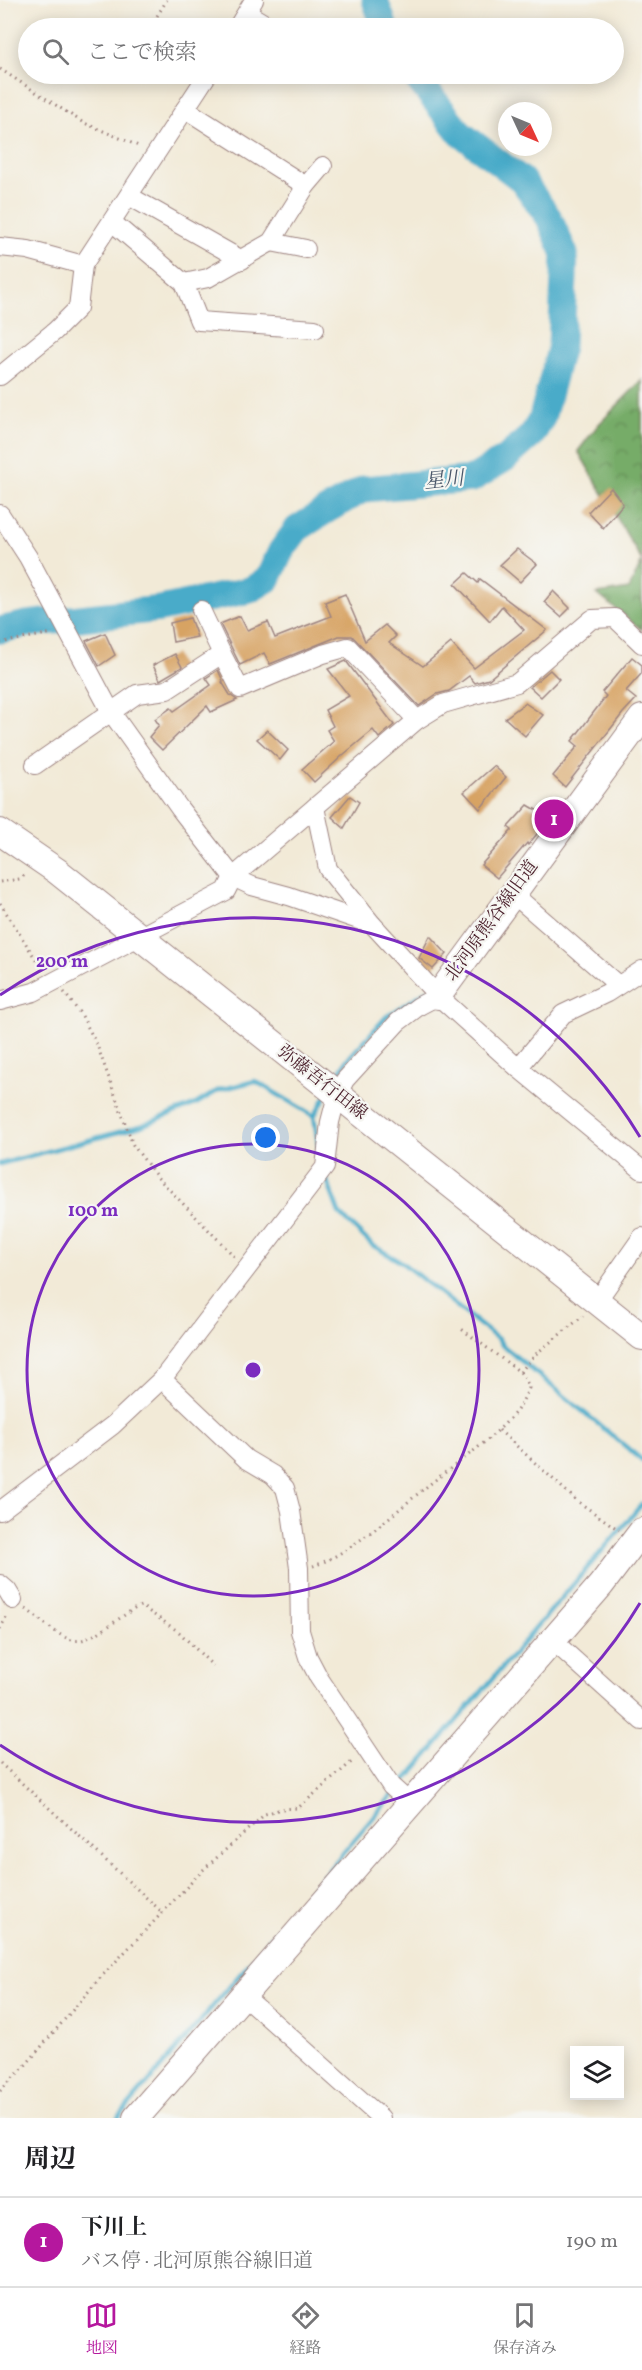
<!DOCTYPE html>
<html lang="ja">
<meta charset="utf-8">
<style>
:root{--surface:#fff;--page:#f2f2f2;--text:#202124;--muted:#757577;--line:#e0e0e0;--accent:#b5179e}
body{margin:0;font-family:Vollkorn,"Noto Serif JP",serif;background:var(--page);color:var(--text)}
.controls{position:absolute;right:18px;bottom:18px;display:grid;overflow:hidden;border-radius:0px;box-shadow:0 3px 15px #0003}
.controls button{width:54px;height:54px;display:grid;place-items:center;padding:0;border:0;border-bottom:2px solid var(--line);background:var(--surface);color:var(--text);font:30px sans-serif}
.compass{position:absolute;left:498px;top:102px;width:54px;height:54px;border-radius:50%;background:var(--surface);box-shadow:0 3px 15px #0003;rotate:134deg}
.you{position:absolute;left:266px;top:1138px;width:21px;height:21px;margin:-15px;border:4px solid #fff;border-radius:50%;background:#1a73e8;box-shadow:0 0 0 9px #1a73e833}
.badge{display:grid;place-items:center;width:39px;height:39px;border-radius:50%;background:var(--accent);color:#fff;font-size:20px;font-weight:700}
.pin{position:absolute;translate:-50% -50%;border:3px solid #fff;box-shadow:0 2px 6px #0006}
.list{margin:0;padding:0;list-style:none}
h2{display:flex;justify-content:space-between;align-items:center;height:78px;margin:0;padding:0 24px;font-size:26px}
h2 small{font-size:20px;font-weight:400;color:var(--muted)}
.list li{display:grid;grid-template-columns:39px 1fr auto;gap:18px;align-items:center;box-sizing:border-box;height:90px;padding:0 24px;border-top:2px solid var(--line)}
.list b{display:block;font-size:22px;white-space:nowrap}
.list p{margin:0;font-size:20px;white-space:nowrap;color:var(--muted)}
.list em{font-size:20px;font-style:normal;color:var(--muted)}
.icon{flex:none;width:33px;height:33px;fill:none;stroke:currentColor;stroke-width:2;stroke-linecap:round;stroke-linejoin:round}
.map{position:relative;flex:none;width:642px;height:2118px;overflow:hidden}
.search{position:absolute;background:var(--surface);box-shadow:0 3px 15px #0003;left:18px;right:18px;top:18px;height:66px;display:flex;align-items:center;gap:15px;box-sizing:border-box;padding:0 21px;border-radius:33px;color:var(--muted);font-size:22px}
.sheet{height:168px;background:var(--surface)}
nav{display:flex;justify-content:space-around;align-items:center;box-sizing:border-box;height:84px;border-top:2px solid var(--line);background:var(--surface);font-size:16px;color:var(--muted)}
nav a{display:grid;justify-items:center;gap:3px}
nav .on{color:var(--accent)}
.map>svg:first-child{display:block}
</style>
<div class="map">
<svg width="642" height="2118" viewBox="0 0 642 2118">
<defs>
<pattern id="forest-crowns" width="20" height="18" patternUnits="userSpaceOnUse" patternTransform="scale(1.5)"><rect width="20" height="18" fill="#76ac68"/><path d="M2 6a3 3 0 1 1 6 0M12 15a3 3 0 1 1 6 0" fill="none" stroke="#638b56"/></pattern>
</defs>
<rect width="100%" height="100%" fill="#f6f6f2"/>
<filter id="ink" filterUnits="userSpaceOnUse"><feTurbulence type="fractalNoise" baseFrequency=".0167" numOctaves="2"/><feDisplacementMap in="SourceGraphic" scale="12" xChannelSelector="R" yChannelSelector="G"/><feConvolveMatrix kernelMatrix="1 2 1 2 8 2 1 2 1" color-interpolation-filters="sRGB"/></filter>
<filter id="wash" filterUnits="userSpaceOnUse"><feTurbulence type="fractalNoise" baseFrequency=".008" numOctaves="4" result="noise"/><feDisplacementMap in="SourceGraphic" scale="24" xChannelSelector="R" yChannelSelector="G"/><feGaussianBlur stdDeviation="1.35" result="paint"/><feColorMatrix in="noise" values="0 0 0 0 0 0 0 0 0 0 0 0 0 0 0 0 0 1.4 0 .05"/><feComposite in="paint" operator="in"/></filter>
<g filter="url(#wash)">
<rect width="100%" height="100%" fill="#f2ead7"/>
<path fill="url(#forest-crowns)" stroke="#60664a" stroke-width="1.5" d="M642,380V630L597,594L629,589L642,561L578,451L598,425Z"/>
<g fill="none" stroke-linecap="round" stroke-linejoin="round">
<g stroke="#49abc9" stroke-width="4.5">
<path d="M334,1081L346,1061L386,1017L428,990"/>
<path d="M319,1150L314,1116L326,1096"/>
<path d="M0,1164L141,1126L196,1104L219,1090L255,1081L314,1116"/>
<path d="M325,1175L339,1213L372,1245L401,1262L499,1340L502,1345L642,1460"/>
<path d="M400,1787L642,1504"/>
<path d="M118,2118L394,1793"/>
</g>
<g stroke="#49abc9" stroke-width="27">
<path d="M375,0L385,28"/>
<path d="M0,630L27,624L160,609L250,590L268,579L281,551L297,529L327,510L364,489L472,479L506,458L532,435L542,418L561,346L565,254L549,218L522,180L460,133L414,74"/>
</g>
</g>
<g id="blocks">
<g fill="#d7a364">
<path d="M611,488L623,504L603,528L588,512Z"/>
<path d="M517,549L537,564L520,582L500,565Z"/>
<path d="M467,573L478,583L480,579L547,630L489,679L475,683L469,676L449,691L437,694L419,706L352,636H339L270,664L264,653L240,665L220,624L240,616L247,630L268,622L275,638L331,616L325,602L345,594L365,641L385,625L396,636L389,643L423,666L451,643L474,668L524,630L502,606L490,621L455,584Z"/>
<path d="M553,591L570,608L561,617L544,602Z"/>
<path d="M190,618L197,637L173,642L170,623Z"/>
<path d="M105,633L115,655L99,666L86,641Z"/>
<path d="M175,654L182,667L160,680L153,665Z"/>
<path d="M632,657L642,665V673L626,691L636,699L623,713L565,787L553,776L578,746L572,741L606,696L602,692Z"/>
<path d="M346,661L394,725L379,738L373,730L343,755L314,782L302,769L334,741L327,730L333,726L325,710L349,696L328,669Z"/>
<path d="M218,670L223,681L222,682L230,695L237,700L211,712L207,706L162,750L149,737L159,725L155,719L171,708L174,711L211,685L206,678Z"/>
<path d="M550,670L559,679L541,697L530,687Z"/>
<path d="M525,703L543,715L525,736L505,718Z"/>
<path d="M267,730L288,750L280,760L257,739Z"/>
<path d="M494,766L506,777L480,809L464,792Z"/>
<path d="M350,796L359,802L344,828L332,817Z"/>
<path d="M528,805L550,818L528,845L527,843L497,878L481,865L512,830L508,827Z"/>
<path d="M430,936L447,954L433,969L419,958Z"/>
</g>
</g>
</g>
<g filter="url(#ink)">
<use href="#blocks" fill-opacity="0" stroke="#9e8481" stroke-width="1.5"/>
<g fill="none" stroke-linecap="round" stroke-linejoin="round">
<g stroke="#9e8481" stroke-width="20">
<g id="street">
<path d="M247,13L272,28"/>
<path d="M237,28L254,0"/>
<path d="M185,109L306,186"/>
<path d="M129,196L242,260"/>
<path d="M112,222L184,283L208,278L271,242L306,186L323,166"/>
<path d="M271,242L306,249"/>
<path d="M0,247L28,250L83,265L208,74"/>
<path d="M184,283L199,321L315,329"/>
<path d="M0,376L55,331L78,308L83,265"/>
<path d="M0,514L28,557L111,712L180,809L233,877L252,886L289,896L373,925L438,996L518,1068L642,1170"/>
<path d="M201,610L222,654"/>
<path d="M35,765L137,694L167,690L222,654L240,689L323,654L348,647L417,720"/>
<path d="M315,807L328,869L372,924"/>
<path d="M512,893L618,985"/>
<path d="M0,1001L34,992L226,891L233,877L417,720L443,704L517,683L592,619L615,618L642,644"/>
<path d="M518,1068L563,1014L607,993L642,970"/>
<path d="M597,1301L642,1237"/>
<path d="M162,1379L246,1459L273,1475L285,1488L291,1511L299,1568L300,1631L308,1657L319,1678L391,1786L411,1804"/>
<path d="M0,1511L113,1425L162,1379L325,1167L330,1122L337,1095L345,1080L398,1022L419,1006L438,996"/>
<path d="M0,1584L7,1590L13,1600"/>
<path d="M552,1640L642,1721"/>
<path d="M244,1996L381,2118"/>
</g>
</g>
<g stroke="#9e8481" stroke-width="28">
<g id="secondary">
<path d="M0,832L57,871L642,1337"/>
<path d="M438,996L642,718"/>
<path d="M136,2118L601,1585L642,1531"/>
</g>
</g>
<g stroke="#9e8481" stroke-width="3" stroke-dasharray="1.5 4.5" stroke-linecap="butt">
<path d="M157,16L167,0"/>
<path d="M0,69L82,122L141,147"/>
<path d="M0,643L52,633"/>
<path d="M0,882L20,879L26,874"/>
<path d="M0,903L42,969"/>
<path d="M64,992L82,1016L97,1045L133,1145L157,1177L235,1257"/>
<path d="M520,1372L537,1353L583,1316"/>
<path d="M499,1430L577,1501L619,1530"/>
<path d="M313,1566C351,1554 398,1509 430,1484C458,1462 489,1442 512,1416C520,1408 524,1398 529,1388L526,1380L520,1372L460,1328"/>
<path d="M26,1609C37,1617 59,1637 72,1640C92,1645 121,1613 141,1606L179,1632L213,1666"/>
<path d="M0,1629L8,1614"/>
<path d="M0,1763L163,1913"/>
<path d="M0,2091L24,2067L101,1977L202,1871L265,1814L281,1809L298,1808L354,1760"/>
</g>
<use href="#street" stroke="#fff" stroke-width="18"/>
<use href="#secondary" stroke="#fff" stroke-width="26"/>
</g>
</g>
<g fill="none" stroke="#7b2cbf" stroke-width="3">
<circle cx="253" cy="1370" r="226"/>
<path d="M640 1603A452 452 0 0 1 0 1745M0 995A452 452 0 0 1 640 1137"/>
</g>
<g text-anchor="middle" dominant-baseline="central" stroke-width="4.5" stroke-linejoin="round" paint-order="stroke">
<g font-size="18" fill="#4a1f2b" stroke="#f6f6f2">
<text transform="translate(492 921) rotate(-54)">北河原熊谷線旧道</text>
<text transform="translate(322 1083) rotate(38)">弥藤吾行田線</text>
</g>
<g font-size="20" font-style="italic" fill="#4a576a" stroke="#f6f6f2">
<text transform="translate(444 481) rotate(-6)">星川</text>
</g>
</g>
<circle cx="253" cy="1370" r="9" fill="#7b2cbf" stroke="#f6f6f2" stroke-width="3"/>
<g font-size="18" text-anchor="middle" font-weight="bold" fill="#7b2cbf" stroke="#f6f6f2" stroke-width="4.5" stroke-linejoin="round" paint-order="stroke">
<text x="62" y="967">200 m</text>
<text x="93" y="1216">100 m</text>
</g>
</svg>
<div class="controls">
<button><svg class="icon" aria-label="layers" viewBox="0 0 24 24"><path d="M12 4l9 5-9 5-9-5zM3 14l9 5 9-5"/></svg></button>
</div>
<svg class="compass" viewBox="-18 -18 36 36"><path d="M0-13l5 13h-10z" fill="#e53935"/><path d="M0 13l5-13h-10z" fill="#757577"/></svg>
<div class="you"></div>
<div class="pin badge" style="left:554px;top:819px">1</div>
<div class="search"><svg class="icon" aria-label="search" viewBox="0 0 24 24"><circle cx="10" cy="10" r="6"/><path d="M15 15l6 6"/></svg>ここで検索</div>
</div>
<section class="sheet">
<h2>周辺<small></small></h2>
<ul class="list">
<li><span class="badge">1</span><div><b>下川上</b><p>バス停 · 北河原熊谷線旧道</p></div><em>190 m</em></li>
</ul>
</section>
<nav>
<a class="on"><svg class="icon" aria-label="map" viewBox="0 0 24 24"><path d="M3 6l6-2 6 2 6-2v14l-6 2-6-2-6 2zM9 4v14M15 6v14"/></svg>地図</a>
<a><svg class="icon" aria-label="directions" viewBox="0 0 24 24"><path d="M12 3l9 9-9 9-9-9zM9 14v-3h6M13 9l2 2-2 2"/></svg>経路</a>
<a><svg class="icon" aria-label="saved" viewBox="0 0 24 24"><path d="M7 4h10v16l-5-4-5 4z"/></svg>保存済み</a>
</nav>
